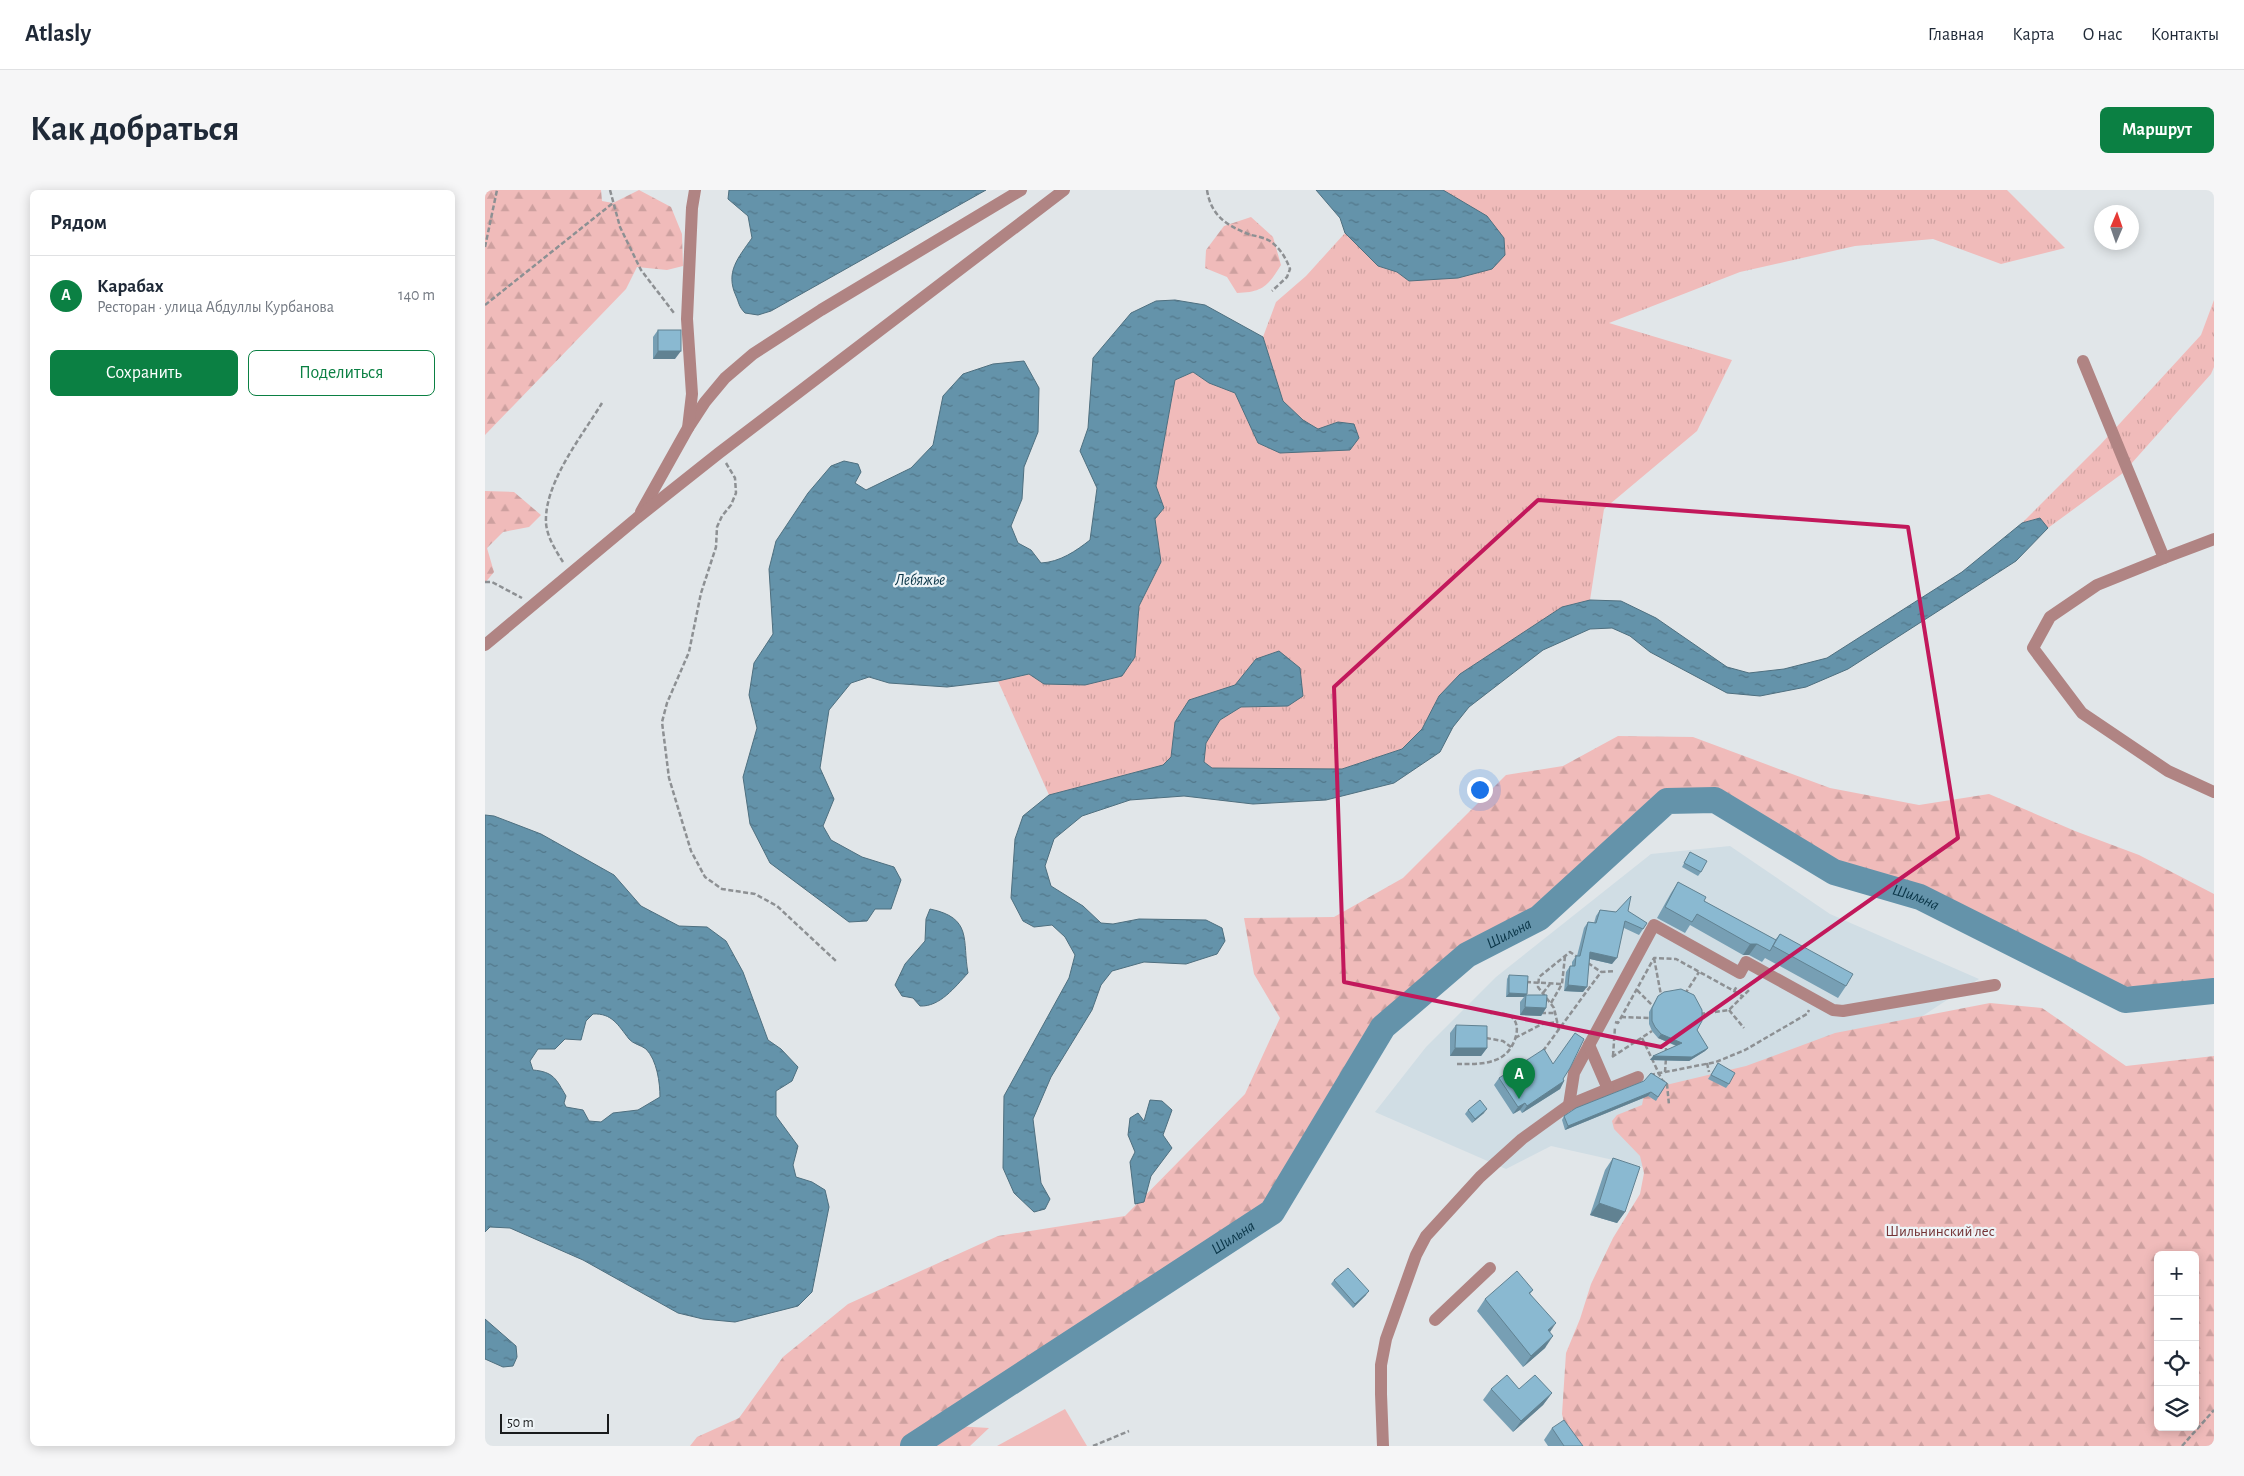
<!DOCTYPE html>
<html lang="ru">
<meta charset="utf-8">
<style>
:root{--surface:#fff;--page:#f6f6f7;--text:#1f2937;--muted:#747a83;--line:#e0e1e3;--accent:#0b8043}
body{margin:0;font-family:"Alegreya Sans",sans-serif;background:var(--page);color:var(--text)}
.controls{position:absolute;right:15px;bottom:15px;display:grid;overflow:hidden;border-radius:8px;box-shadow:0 2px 12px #0003}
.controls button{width:45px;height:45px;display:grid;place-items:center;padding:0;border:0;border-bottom:1px solid var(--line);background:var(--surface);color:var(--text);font:25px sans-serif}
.compass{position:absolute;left:1609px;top:15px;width:45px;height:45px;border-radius:50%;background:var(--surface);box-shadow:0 2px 12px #0003;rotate:2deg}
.scale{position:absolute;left:15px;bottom:12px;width:109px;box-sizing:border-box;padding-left:5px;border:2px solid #191b1c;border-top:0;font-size:14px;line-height:18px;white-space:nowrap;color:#191b1c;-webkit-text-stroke:4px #eef4f7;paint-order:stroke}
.you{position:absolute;left:994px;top:599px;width:18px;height:18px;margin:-12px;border:4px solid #fff;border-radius:50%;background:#1a73e8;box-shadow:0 0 0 8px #1a73e833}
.badge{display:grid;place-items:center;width:32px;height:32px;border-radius:50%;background:var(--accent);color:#fff;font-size:16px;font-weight:700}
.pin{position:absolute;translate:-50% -41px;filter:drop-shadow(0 1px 2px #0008)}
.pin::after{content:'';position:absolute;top:26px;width:18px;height:15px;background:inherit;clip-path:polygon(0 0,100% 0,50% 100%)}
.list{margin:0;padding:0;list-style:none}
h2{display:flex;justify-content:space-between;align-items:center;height:65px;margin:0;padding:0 20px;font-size:21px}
h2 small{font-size:16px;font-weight:400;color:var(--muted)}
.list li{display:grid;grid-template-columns:32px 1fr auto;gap:15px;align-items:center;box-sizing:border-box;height:80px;padding:0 20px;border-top:1px solid var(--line)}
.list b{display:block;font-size:19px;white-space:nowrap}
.list p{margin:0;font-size:16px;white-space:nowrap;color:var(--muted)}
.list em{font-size:16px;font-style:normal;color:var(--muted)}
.actions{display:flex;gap:10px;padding:15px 20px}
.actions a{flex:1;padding:11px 0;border:1px solid var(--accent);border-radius:8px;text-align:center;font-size:18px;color:var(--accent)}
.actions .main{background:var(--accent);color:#fff}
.icon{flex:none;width:28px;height:28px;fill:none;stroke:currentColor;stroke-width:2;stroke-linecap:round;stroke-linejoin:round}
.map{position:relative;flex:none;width:1729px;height:1256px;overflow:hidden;border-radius:8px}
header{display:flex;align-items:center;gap:30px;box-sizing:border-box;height:70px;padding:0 25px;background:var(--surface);border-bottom:1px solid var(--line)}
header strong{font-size:24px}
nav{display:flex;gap:28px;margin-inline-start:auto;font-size:18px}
.intro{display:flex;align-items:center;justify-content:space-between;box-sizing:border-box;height:120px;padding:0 30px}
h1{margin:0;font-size:35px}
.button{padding:12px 22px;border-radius:8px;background:var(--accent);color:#fff;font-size:18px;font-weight:700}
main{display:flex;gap:30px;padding:0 30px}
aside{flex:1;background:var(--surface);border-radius:8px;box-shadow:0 2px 12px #0003}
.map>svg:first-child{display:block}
</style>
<header>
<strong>Atlasly</strong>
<nav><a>Главная</a><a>Карта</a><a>О нас</a><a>Контакты</a></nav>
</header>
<div class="intro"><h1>Как добраться</h1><a class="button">Маршрут</a></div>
<main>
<aside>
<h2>Рядом<small></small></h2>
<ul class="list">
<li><span class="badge">A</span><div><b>Карабах</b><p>Ресторан · улица Абдуллы Курбанова</p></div><em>140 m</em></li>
</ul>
<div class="actions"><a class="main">Сохранить</a><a>Поделиться</a></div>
</aside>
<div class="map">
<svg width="1729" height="1256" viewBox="0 0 1729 1256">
<defs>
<pattern id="grass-tufts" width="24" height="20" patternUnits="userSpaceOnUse" patternTransform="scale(1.25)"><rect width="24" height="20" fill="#f0bbba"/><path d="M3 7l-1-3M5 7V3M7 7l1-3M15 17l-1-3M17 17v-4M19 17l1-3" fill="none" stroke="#cda09f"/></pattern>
<pattern id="forest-firs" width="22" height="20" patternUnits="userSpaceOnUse" patternTransform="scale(1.25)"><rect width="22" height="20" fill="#f0bbba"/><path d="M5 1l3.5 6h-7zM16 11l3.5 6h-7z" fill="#cda09f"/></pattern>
<pattern id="water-ripples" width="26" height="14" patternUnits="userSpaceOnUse" patternTransform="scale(1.25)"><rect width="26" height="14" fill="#6493aa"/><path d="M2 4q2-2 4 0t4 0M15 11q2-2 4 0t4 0" fill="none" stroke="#52778a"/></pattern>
</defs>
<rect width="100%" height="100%" fill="#e1e6e9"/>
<path fill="#d0dde4" d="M1245,656L1345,724L1494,789L1195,985L1066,956L1021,979L890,922L941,857L1011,787L1166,664Z"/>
<g fill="url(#grass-tufts)">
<path d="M958,0H1522L1580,58L1516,74L1448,49L1370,56L1255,82L1124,133L1247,170L1212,241L1119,319L1105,410L1077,417L954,506L937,539L917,559L857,579L727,578L719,572L721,553L735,530L756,517L803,516L771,469L750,495L704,510L690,532L686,567L678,575L564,605L513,491L544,484L559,494L650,467L654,416L676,372L670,329L679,318L671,296L690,190L708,182L724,193L750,203L773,253L795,262L853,232L833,239L818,231L798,211L778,147L791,112L821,86L860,43L893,76L912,82L924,91L1001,26Z"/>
<path d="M1729,110V177L1726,184L1638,283L1563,338L1554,328L1537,333L1615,255L1716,145Z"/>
</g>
<g fill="url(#forest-firs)" fill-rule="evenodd">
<path d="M0,0H116L117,11L128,13L154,0L186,17L197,44L198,76L182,80L152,77L141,99L0,245Z"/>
<path d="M766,27L788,47L796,75C783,96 778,102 752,103L742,87L720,78L721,60L739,36Z"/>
<path d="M0,301L29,302L56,325L44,337L18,342L2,358L9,382L0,393Z"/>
<path d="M1133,546L1208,547L1345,598L1434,615L1504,604L1590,641L1654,665L1729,704V801L1640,810L1435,707L1349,682L1230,610L1182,611L1054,728L982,765L898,837L787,1022L439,1250L471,1236L504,1238L485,1256H205L212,1247L254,1228L298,1167L363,1114L513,1046L640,1026L760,904L795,828L769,784L759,728L849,727L918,688L1021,585L1078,576Z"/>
<path d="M1505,813L1557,818L1641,876L1729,866V1256H1088L1082,1246L1077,1224L1081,1163L1095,1129L1106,1094L1128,1048L1155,1004L1159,983L1155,966L1129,939L1127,931L1132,925L1157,915L1159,905L1164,899L1261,876L1350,843ZM1673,1065H1710V1237H1673Z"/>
</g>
<path fill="#f0bbba" d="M580,1219L602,1256H512Z"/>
<g fill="url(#water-ripples)" stroke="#4e6f7f" fill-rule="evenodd">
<path d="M244,0H501L286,121L273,125L260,123C254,117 254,113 251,106C240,82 253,68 267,48L263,26L243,9Z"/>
<path d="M831,0H958L1002,26L1019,48L1020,65L1007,79L973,88L924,91L912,82L893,76L860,43L855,28Z"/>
<path d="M690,110L720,115L778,147L798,211L818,230L833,239L853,232L869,234L874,248L865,260L795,263L773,253L750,203L724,193L708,182L690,190L671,296L679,318L670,329L676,372L654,416L650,467L637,486L600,495L559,494L544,484L513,491L462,497L404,493L384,487L366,493L344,520L335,578L349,609L338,636L346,650L377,667L409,677L416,690L406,719H390L382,731L364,732L285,673L265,634L258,587L272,538L264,505L269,473L288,444L284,379L291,351L323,303L346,276L359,271L373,274L376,282L370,293L381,300L426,278L448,255L458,206L478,184L508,174L539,171L554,198L553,242L539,277L537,309L526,336L533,353L546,360L556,373C575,372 591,361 605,350L612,298L595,261L603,238L608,168L646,123L671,111Z"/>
<path d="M1555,328L1563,338L1531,371L1363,479L1321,497L1275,506L1242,503L1165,462L1145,446L1127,438L1105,439L1058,460L984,517L968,537L955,562L909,593L841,610L768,614L699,606L645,610L597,626L569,649L560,676L566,696L598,716L616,733L628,734L654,729L721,730L737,738L740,751L732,764L701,774L659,772L627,781L616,795L607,820L566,887L548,929L556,993L565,1009L560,1019L549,1022L529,1003L518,978L519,906L584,788L590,765L580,747L567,735L549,737L538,731L526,708L530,649L538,626L564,605L678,575L686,567L690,532L704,510L750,495L771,469L794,461L815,478L818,506L803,516L756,517L735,530L721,553L719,572L727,578L857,579L917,559L937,539L954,506L975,484L1077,417L1105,410L1136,411L1171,428L1242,477L1264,483L1299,479L1342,468L1477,382L1537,333Z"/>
<path d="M0,625L9,626L56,644L129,685L156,716L194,736L222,737L241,751L258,782L283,850L296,859L313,877L307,891L291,901V926L313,956L308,975L311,987L327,992L340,1000L344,1017L327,1102L313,1116L250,1132L218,1129L193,1123L98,1070L25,1038L5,1037L0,1042ZM108,824C127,823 133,835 144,849C148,854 156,855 161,859C172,870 175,893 175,907L153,920L128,923L116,932L104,931L98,920L81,917L79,913L81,906C71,889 69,882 48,880L45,871L53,859H70L80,849L96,850L101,831Z"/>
<path d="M445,719C488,728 477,750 483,783C470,797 455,817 435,816L428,808L417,806L410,795L420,774L440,751L441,729Z"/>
<path d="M665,910L677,911L687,920L678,945L687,958L666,986L659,1012L650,1014L645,972L650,962L643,945L645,928L653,923L659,931Z"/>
<path d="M0,1129L31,1156L32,1167L28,1176L18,1177L0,1169Z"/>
</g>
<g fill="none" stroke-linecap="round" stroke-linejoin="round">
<path stroke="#6493aa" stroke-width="26" id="s1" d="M428,1256L787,1022L898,837L982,765L1054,728L1182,611L1230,610L1349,682L1435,707L1640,810L1729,801"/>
<g stroke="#8d9093" stroke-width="2.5" stroke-dasharray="5 2.5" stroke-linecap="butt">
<path d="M125,0L135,37L156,80L189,123"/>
<path d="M722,0C726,26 742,36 766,45C772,46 780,48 785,51C795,58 801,68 805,79L802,87L787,101"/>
<path d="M0,57L12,0"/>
<path d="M0,115L128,13"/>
<path d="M241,273L250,288L251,303L246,315L237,326L232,337L231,357L216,403L204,462L182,513L177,532L184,588L206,661L220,687L237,699L270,704L292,716L352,772"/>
<path d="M78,372C71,361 62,347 61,333C59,293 97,246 117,213"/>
<path d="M0,392H7L37,408"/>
<path d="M1169,768L1176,805"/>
<path d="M1103,773L1116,782"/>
<path d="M1041,792L1077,794"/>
<path d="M1152,800L1167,815"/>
<path d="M1249,801L1257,806"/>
<path d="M1058,803L1065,794"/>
<path d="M1200,804L1214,782"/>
<path d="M1066,813L1077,794L1080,766"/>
<path d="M1244,820L1259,838"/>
<path d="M1056,823H1071"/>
<path d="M1215,824L1244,820L1264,800"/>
<path d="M1136,827L1164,828"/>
<path d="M1130,832L1133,833L1169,768L1191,769L1249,801L1252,796"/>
<path d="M1074,840L1069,818L1053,797L1054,787L1085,762L1094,768"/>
<path d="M1001,848L1018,851L1026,857"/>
<path d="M1030,848L1057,834L1073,832"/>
<path d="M1157,848L1177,890L1182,894L1184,915"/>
<path d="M1058,861L1116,782L1130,781"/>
<path d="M1181,863V852"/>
<path d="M1128,866L1130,837"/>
<path d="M1127,867L1167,841"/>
<path d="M1222,873L1224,882"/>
<path d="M972,874C988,874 1005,875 1018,866C1029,859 1039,834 1025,826C1019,823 1012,823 1005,823"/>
<path d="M1180,882L1181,868"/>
<path d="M1165,885L1231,872L1260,860L1322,824L1324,820"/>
<path d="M608,1256L644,1241"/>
<path d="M1697,1256L1729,1220"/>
</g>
<g stroke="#b08483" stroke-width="12">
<path d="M1598,171L1679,368L1729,349"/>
<path d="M203,238L220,212L240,188L268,164L336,120L536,0"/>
<path d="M156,322L203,238L207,204L202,129L207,18L210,0"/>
<path d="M1679,368L1612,395L1565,427L1548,458L1597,523L1683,581L1729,602"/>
<path d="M0,455L152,328L234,263L579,0"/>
<path d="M1123,899L1153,887"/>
<path d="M1084,915L1089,883L1169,735L1255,783L1261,772L1348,820L1358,821L1510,795"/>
<path d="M950,1130L1005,1078"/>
<path d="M898,1256L896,1204V1175L901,1149L931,1065L941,1046L995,987L1037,949L1084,915L1123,899L1104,855"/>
</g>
</g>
<g fill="#779fb4">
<path d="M173,140L190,169H168V147Z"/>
<path d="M1205,662L1216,682L1213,686L1197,677Z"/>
<path d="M1193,692L1219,711L1290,750L1295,744L1361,796L1353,808L1280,768L1277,772L1264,765H1258L1205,735L1200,743L1172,728L1186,703Z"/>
<path d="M1115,720L1131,722L1143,721L1158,739L1154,745L1139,738L1127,774L1105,769L1098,802L1079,801L1081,782L1085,776H1087V772L1091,766H1092L1099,738L1103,732L1109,733L1111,726Z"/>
<path d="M1024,785L1042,804L1041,805L1061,818L1056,826L1035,825V812L1039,807H1021L1022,789Z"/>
<path d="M1173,806L1212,840L1223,858L1220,861L1204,871L1165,870L1191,856L1173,848L1167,841L1164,834V822Z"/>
<path d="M971,835L1002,858L996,866H965V843Z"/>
<path d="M1233,873L1244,894L1241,898L1223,889Z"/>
<path d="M1014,888L1078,889L1079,891L1075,899L1037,923L1035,920L1028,924L1009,895Z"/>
<path d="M1182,893L1171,911L1163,906L1080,940L1077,930L1079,926Z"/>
<path d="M983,920L999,923L987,933L980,924Z"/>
<path d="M1128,968L1140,1022L1132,1033L1105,1025L1120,980Z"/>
<path d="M849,1090L881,1105L868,1118L846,1094Z"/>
<path d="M1048,1100L1045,1104L1065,1142L1060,1158L1038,1177L992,1121L1000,1109Z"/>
<path d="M1006,1199H1034L1067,1203L1058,1215L1028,1242L998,1210Z"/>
<path d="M1067,1238L1098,1256H1063L1059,1250Z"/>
</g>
<g fill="#618292">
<path d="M173,161H196L190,169H168Z"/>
<path d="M1265,754H1272L1264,765H1258Z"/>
<path d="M1105,762L1132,768L1127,774L1101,768Z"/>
<path d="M1083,795L1102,797L1098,802L1079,801Z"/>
<path d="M1024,803L1042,804L1039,807H1021Z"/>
<path d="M1040,817L1061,818L1056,826L1035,825Z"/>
<path d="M1176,844L1197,853L1195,857L1173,848Z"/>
<path d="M970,858H1002L996,866H965Z"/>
<path d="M1223,858L1220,861L1204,871L1165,870L1168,866Z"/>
<path d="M1079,891L1075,899L1037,923L1042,916Z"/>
<path d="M1166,902L1163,906L1080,940L1083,936Z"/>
<path d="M1040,913L1035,920L1028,924L1033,917Z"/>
<path d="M1002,919L999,923L987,933L990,929Z"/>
<path d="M1114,1013L1140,1022L1132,1033L1105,1025Z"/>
<path d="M884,1101L881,1105L868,1118L870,1114Z"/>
<path d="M1071,1133L1063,1145V1140Z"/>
<path d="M1068,1146L1060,1158L1038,1177L1046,1166Z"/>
<path d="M1067,1203L1058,1215L1028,1242L1036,1231Z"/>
</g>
<g fill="#8ab9d1" stroke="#618292">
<rect x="173" y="140" width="23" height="21"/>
<path d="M1205,662L1222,671L1216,682L1199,673Z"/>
<path d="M1193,692L1221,707L1219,711L1291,750L1285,761L1272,754H1265L1212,724L1207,732L1180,717Z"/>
<path d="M1146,706L1143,721L1162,733L1158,739L1140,731L1132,768L1105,762L1102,797L1083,795L1085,776H1090L1091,766H1095L1103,732L1111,733L1115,720L1131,722Z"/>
<path d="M1295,744L1368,784L1361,796L1288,756Z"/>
<path d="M1024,785L1043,786L1042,804L1024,803Z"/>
<path d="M1196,799L1209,805L1217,820V831L1212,840L1223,858L1207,867L1168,866L1197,853L1176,844L1170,837L1167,831V818L1173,806L1179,802Z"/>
<path d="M1041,805H1062L1061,818L1040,817Z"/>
<path d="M971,835L1002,836V858H970Z"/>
<path d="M1090,843L1099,849L1085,878L1078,889L1079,891L1042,916L1040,913L1033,917L1014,888L1059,859L1068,874Z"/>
<path d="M1233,873L1250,883L1244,894L1226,885Z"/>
<path d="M1166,883L1182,893L1173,907L1166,902L1083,936L1079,926L1091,918L1159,891Z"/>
<path d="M995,910L1002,919L990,929L983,920Z"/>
<path d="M1128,968L1155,977L1140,1022L1114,1013Z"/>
<path d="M863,1078L884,1101L870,1114L849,1090Z"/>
<path d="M1032,1081L1048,1100L1044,1103L1071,1133L1063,1140L1068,1146L1046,1166L1000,1109Z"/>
<path d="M1022,1185L1034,1199L1050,1185L1067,1203L1036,1231L1006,1199Z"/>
<path d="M1079,1230L1098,1256H1079L1067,1238Z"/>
</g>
<path fill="none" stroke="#c2185b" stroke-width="4" stroke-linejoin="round" d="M1053,310L1423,337L1473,648L1176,857L859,792L849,497Z"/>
<g text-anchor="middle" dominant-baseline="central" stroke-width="4.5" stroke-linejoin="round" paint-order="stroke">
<g font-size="15" fill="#743436" stroke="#eef4f7">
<text x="1455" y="1041">Шильнинский лес</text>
</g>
<g font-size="16" font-style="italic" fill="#093446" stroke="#eef4f7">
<text x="435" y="390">Лебяжье</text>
<text stroke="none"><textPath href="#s1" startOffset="1282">Шильна</textPath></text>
<text stroke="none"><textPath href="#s1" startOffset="802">Шильна</textPath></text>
<text stroke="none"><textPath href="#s1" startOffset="382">Шильна</textPath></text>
</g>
</g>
</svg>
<div class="controls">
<button>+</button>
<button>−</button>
<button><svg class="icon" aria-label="locate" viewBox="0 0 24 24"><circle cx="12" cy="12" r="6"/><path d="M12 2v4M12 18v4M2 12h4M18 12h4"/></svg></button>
<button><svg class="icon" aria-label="layers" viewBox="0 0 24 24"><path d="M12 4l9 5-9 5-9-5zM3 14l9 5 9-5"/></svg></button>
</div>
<svg class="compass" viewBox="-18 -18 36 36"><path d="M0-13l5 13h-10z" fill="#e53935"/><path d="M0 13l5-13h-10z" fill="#747a83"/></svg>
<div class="scale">50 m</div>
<div class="you"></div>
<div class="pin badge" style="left:1034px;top:909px">A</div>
</div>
</main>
